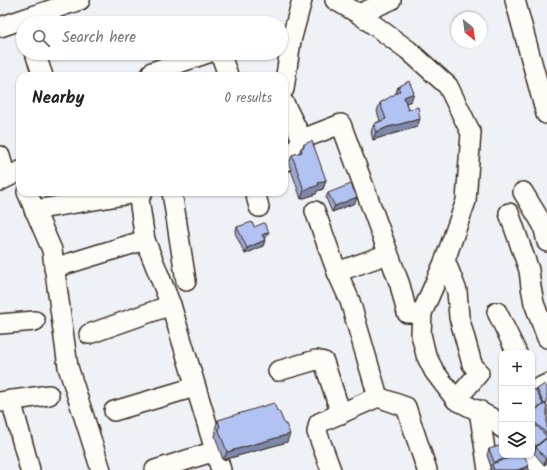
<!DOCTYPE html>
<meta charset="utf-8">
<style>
:root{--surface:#fff;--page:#f6f6f6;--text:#202124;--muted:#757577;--line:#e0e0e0}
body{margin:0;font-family:Kalam,sans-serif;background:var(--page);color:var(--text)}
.controls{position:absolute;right:12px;bottom:12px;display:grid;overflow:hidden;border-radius:8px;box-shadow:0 1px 3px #0004}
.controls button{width:36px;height:36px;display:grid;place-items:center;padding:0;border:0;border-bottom:1px solid var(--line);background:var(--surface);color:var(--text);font:20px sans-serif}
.compass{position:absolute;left:451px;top:12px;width:36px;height:36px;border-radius:50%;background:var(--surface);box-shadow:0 1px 3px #0004;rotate:151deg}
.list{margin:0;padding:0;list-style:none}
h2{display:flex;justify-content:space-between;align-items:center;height:52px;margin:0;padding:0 16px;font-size:17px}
h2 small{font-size:13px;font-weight:400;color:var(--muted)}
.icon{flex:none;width:22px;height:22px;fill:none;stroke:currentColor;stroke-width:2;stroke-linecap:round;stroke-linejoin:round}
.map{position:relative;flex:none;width:547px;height:470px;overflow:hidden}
.search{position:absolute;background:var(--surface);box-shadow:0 1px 3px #0004;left:16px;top:16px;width:272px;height:44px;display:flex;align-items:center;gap:10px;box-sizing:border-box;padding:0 14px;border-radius:22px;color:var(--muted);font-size:15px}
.panel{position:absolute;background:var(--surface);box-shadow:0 1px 3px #0004;left:16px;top:72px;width:272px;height:124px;border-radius:12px}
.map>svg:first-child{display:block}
</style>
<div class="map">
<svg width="547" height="470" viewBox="0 0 547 470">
<rect width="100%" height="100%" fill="#eef1f6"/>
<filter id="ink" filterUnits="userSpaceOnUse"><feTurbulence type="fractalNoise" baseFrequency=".025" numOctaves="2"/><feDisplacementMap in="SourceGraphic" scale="8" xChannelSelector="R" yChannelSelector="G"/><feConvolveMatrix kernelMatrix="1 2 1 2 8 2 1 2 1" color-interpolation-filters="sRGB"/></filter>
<g filter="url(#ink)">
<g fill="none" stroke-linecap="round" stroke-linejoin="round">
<g stroke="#3b2a1e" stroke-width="22">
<g id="minor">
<path d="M335,0L359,14L408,50L448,86L471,133L466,201L445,260L422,313L421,334L426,355L434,371L456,400L492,418L502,428"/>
<path d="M515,0L546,114"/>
<path d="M359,14L391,0"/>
<path d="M0,27L80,0"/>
<path d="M35,53L43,76"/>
<path d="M220,53L228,75L225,76"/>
<path d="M154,76L152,72L208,53"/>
<path d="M284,89L291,41L302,0"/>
<path d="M284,103L302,139L341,124L400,285L407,313H422"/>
<path d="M0,156L6,177"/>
<path d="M284,162L289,160L302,139"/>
<path d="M0,181L20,171"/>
<path d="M27,192L52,250L68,367L101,470"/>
<path d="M138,192L145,240L171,305L221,470"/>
<path d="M172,192L186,281"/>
<path d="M255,192L259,207"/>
<path d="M523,192L543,225L547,242"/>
<path d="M34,210L143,192"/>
<path d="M315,211L337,272L350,301L378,397L406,407L427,470"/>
<path d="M509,213L529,270L531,287L534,303L547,338"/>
<path d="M445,260L457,291L459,317L472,364L479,373L456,400"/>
<path d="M54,268L145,240"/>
<path d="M337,272L388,254"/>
<path d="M497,312L517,353"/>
<path d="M0,324L35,321"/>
<path d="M89,334L171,305"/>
<path d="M278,371L316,360L324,362L341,414"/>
<path d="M532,391L547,384"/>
<path d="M11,400L30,470"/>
<path d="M0,402L49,395"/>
<path d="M479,410L488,470"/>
<path d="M114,411L195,387"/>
<path d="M529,455L543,470"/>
<path d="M155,470L215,451"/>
<path d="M331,470L317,432L319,423L378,397"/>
</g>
</g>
<use href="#minor" stroke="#fdfcf7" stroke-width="19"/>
</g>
<g fill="#99a8d1" stroke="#3b2a1e">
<path d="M398,87L411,101L406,103L408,110L417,127L385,136L373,140L371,132L374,124L380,121L377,111L380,103L395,95Z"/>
<path d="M304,144L326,180L323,189L317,191L316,194L301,199L289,164L292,155L299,153L301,148H302Z"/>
<path d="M328,193L355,203L332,212L326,198Z"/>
<path d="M237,227L266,237L264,239L265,240L263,246L245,254L235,233Z"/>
<path d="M537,389L547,405V463L544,465L534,453L535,451L533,452L532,451V391H536Z"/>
<path d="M218,420L287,442L223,460L215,436L216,433L215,429Z"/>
<path d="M489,449L529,466L528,467L529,470H490L491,467L487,455Z"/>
</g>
<g fill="#7d88aa" stroke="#3b2a1e">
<path d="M414,93L411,101L401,105L404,97Z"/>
<path d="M420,119L417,127L385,136L373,140L376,132L388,127Z"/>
<path d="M326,180L323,189L317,191L316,194L301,199L304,190L318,183Z"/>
<path d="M357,197L355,203L332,212L335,206Z"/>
<path d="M269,232L266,237L260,241L262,235Z"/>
<path d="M265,240L263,246L245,254L247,248Z"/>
<path d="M536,423L534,429L532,431V427Z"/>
<path d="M290,434L287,442L223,460L227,452Z"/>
<path d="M547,436V439L536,447L535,451L533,452L536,446L546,437Z"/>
<path d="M546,459H547V463L544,465Z"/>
</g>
<g fill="#b2c3f3" stroke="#3b2a1e">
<path d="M409,81L414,93L404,97L408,110L418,107L420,119L388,127L376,132L374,124L386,119L380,103L400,91L398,87Z"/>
<path d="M312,141L326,180L318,183L319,185L304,190L292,155L302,152L301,148L304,147V144Z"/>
<path d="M351,184L357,197L335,206L328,193Z"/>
<path d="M252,222L254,227L264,223L269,232L262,235L265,240L247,248L237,227Z"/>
<path d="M545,384L547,388V403L544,404L537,389Z"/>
<path d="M535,389L543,404L536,409L532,401V391Z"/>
<path d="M274,403L277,411H279L285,425L286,424L290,434L227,452L218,428L220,427L218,420Z"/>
<path d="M532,404L535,409L532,411Z"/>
<path d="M545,404L547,407V434L536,423L532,427V412Z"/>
<path d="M537,426L547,437L536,446L532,442V430Z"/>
<path d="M547,438V459H546L536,447Z"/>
<path d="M502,445V455H524L529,466L517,470H494L492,464L508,458L494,462L489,449Z"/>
<path d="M528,467L529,470H520Z"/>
</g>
</g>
</svg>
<div class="controls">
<button>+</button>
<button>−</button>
<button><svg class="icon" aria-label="layers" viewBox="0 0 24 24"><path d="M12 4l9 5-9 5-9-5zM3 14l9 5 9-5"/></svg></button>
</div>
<svg class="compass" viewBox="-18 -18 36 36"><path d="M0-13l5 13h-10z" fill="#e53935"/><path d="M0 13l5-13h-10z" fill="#757577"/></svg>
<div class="search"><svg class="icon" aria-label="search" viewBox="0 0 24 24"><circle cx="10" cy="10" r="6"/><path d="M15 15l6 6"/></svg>Search here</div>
<section class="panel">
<h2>Nearby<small>0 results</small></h2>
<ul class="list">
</ul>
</section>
</div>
